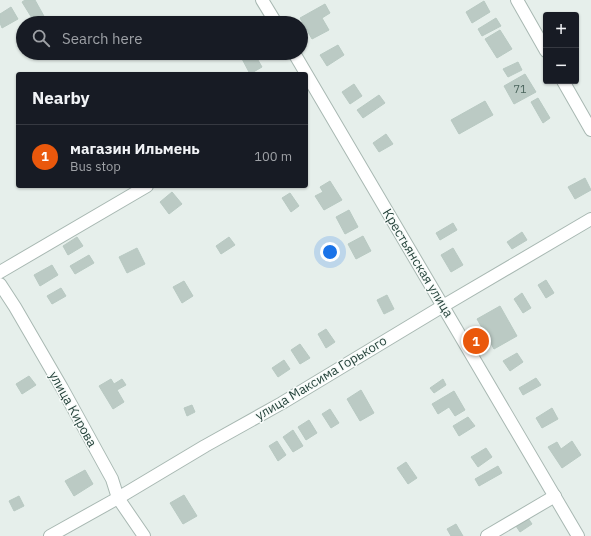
<!DOCTYPE html>
<meta charset="utf-8">
<style>
:root{--surface:#171b24;--page:#242831;--text:#f1f3f6;--muted:#9ea1a6;--line:#363941;--accent:#ea580c}
body{margin:0;font-family:"IBM Plex Sans",sans-serif;background:var(--page);color:var(--text)}
.controls{position:absolute;right:12px;top:12px;display:grid;overflow:hidden;border-radius:4px;box-shadow:0 1px 3px #0004}
.controls button{width:36px;height:36px;display:grid;place-items:center;padding:0;border:0;border-bottom:1px solid var(--line);background:var(--surface);color:var(--text);font:20px sans-serif}
.you{position:absolute;left:330px;top:252px;width:14px;height:14px;margin:-10px;border:3px solid #fff;border-radius:50%;background:#1a73e8;box-shadow:0 0 0 6px #1a73e833}
.badge{display:grid;place-items:center;width:26px;height:26px;border-radius:50%;background:var(--accent);color:#fff;font-size:13px;font-weight:700}
.pin{position:absolute;translate:-50% -50%;border:2px solid #fff;box-shadow:0 1px 4px #0006}
.list{margin:0;padding:0;list-style:none}
h2{display:flex;justify-content:space-between;align-items:center;height:52px;margin:0;padding:0 16px;font-size:17px}
h2 small{font-size:13px;font-weight:400;color:var(--muted)}
.list li{display:grid;grid-template-columns:26px 1fr auto;gap:12px;align-items:center;box-sizing:border-box;height:64px;padding:0 16px;border-top:1px solid var(--line)}
.list b{display:block;font-size:15px;white-space:nowrap}
.list p{margin:0;font-size:13px;white-space:nowrap;color:var(--muted)}
.list em{font-size:13px;font-style:normal;color:var(--muted)}
.icon{flex:none;width:22px;height:22px;fill:none;stroke:currentColor;stroke-width:2;stroke-linecap:round;stroke-linejoin:round}
.map{position:relative;flex:none;width:591px;height:536px;overflow:hidden}
.search{position:absolute;background:var(--surface);box-shadow:0 1px 3px #0004;left:16px;top:16px;width:292px;height:44px;display:flex;align-items:center;gap:10px;box-sizing:border-box;padding:0 14px;border-radius:22px;color:var(--muted);font-size:15px}
.panel{position:absolute;background:var(--surface);box-shadow:0 1px 3px #0004;left:16px;top:72px;width:292px;height:116px;border-radius:4px}
.map>svg:first-child{display:block}
</style>
<div class="map">
<svg width="591" height="536" viewBox="0 0 591 536">
<rect width="100%" height="100%" fill="#e6efeb"/>
<g fill="#bbcac4" stroke="#b8c9c2">
<path d="M25,0H35L45,18L37,23H35L22,2Z"/>
<path d="M484,1L490,12L472,23L466,12Z"/>
<path d="M325,4L330,13L322,18L329,30L312,39L300,18Z"/>
<path d="M11,7L18,19L2,28L0,23V14Z"/>
<path d="M496,18L501,26L482,36L478,29Z"/>
<path d="M500,30L512,49L497,58L485,39Z"/>
<path d="M338,45L344,55L327,66L320,55Z"/>
<path d="M244,53H254L262,67L250,74L240,55Z"/>
<path d="M518,62L522,70L508,77L503,69Z"/>
<path d="M525,74L536,92L514,104L504,86Z"/>
<path d="M354,84L362,96L350,104L342,92Z"/>
<path d="M379,95L385,103L363,118L357,110Z"/>
<path d="M538,98L550,118L543,123L531,102Z"/>
<path d="M485,101L493,115L459,134L451,120Z"/>
<path d="M386,134L393,144L379,152L373,143Z"/>
<path d="M585,178L591,190L575,199L568,187Z"/>
<path d="M330,181L342,200L324,210L315,196L323,192L320,187Z"/>
<path d="M172,192L182,204L169,214L160,202Z"/>
<path d="M290,193L299,206L291,212L282,198Z"/>
<path d="M349,210L358,227L345,234L336,217Z"/>
<path d="M453,223L457,230L440,240L436,233Z"/>
<path d="M522,232L527,240L512,249L507,242Z"/>
<path d="M363,236L371,251L356,259L348,244Z"/>
<path d="M77,237L83,246L68,255L63,246Z"/>
<path d="M229,237L235,245L221,254L216,246Z"/>
<path d="M137,248L145,264L127,273L119,257Z"/>
<path d="M453,248L463,265L451,272L441,255Z"/>
<path d="M89,255L94,263L75,274L70,266Z"/>
<path d="M52,265L58,275L40,286L34,275Z"/>
<path d="M546,280L554,293L546,298L538,285Z"/>
<path d="M184,281L193,296L182,303L173,287Z"/>
<path d="M61,288L66,296L52,304L47,296Z"/>
<path d="M522,293L531,308L523,313L514,299Z"/>
<path d="M387,295L394,309L384,314L377,300Z"/>
<path d="M500,306L517,336L494,349L477,319Z"/>
<path d="M326,329L335,342L326,348L318,334Z"/>
<path d="M300,344L310,358L300,364L291,350Z"/>
<path d="M517,353L523,362L510,371L503,361Z"/>
<path d="M284,360L290,369L278,377L272,368Z"/>
<path d="M29,376L36,385L22,394L16,384Z"/>
<path d="M536,378L541,385L523,395L519,388Z"/>
<path d="M111,379L114,384L122,379L126,385L117,390L124,402L113,409L99,386Z"/>
<path d="M443,379L446,385L434,393L430,388Z"/>
<path d="M361,390L374,413L360,421L347,399Z"/>
<path d="M454,391L465,410L455,416L449,407L438,414L432,404Z"/>
<path d="M192,405L195,412L187,416L184,408Z"/>
<path d="M552,408L558,419L542,428L536,418Z"/>
<path d="M330,409L339,423L331,428L322,414Z"/>
<path d="M468,417L475,426L459,436L453,426Z"/>
<path d="M309,420L317,433L306,440L298,427Z"/>
<path d="M293,430L303,446L293,452L283,437Z"/>
<path d="M277,441L286,455L278,461L269,446Z"/>
<path d="M572,441L581,455L562,468L548,447L557,442L561,449Z"/>
<path d="M486,448L492,457L478,467L471,457Z"/>
<path d="M406,462L417,478L408,484L397,468Z"/>
<path d="M498,466L502,473L479,486L475,479Z"/>
<path d="M85,470L93,484L74,496L65,481Z"/>
<path d="M184,495L197,516L183,524L170,503Z"/>
<path d="M19,496L24,506L14,511L9,501Z"/>
<path d="M528,518L532,524L520,532L516,526Z"/>
<path d="M456,524L463,536H451L447,529Z"/>
</g>
<g fill="none" stroke-linecap="round" stroke-linejoin="round">
<g stroke="#a8b8b2" stroke-width="14">
<g id="minor">
<path d="M262,0L276,23"/>
<path d="M517,0L546,51"/>
<path d="M294,53L578,536"/>
<path d="M563,81L591,130"/>
<path d="M0,272L147,186"/>
<path d="M0,284L15,307L62,388L112,479L118,498L144,536"/>
<path d="M50,536L118,498L205,446L282,403L443,306L591,219"/>
<path d="M487,536L555,496"/>
</g>
</g>
<use href="#minor" stroke="#fff" stroke-width="12"/>
</g>
<g text-anchor="middle" dominant-baseline="central" stroke-width="3" stroke-linejoin="round" paint-order="stroke">
<g font-size="11" fill="#4a645c">
<text x="520" y="89">71</text>
</g>
<g font-size="13" fill="#24423a" stroke="#f7fbf9">
<text transform="translate(418 263) rotate(59)">Крестьянская улица</text>
<text transform="translate(321 378) rotate(-31)">улица Максима Горького</text>
<text transform="translate(73 409) rotate(61)">улица Кирова</text>
</g>
</g>
</svg>
<div class="controls">
<button>+</button>
<button>−</button>
</div>
<div class="you"></div>
<div class="pin badge" style="left:476px;top:341px">1</div>
<div class="search"><svg class="icon" aria-label="search" viewBox="0 0 24 24"><circle cx="10" cy="10" r="6"/><path d="M15 15l6 6"/></svg>Search here</div>
<section class="panel">
<h2>Nearby<small></small></h2>
<ul class="list">
<li><span class="badge">1</span><div><b>магазин Ильмень</b><p>Bus stop</p></div><em>100 m</em></li>
</ul>
</section>
</div>
